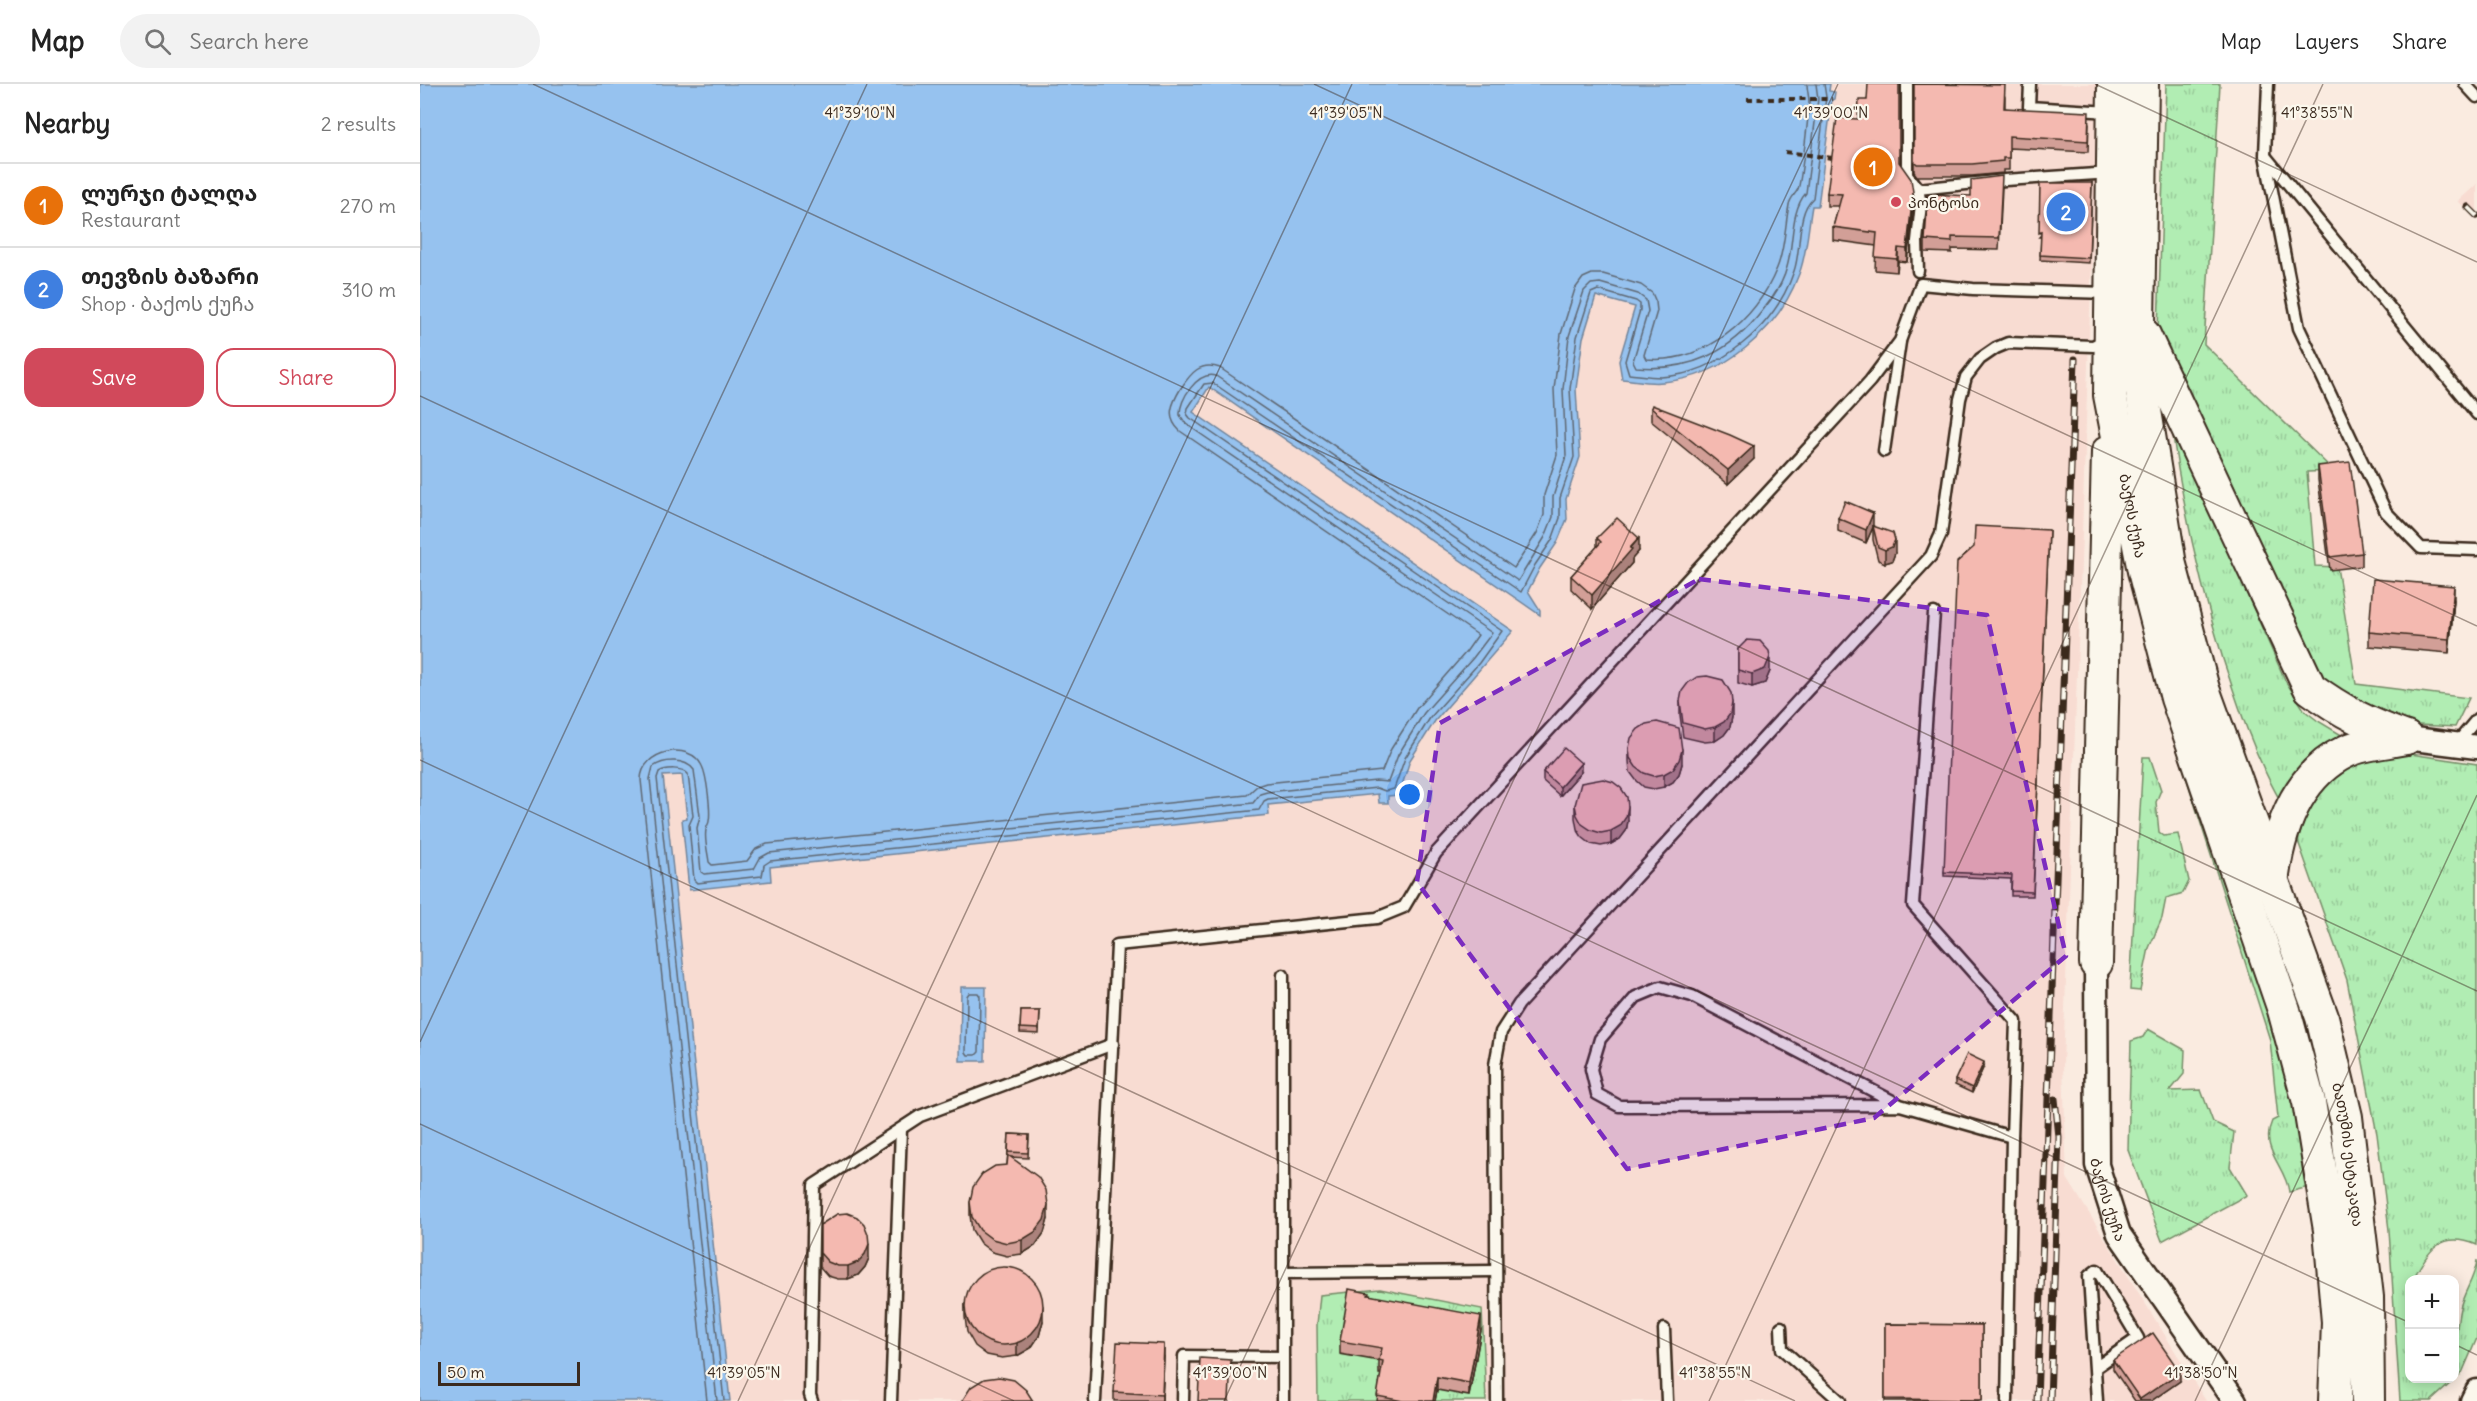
<!DOCTYPE html>
<meta charset="utf-8">
<style>
:root{--surface:#fff;--page:#f2f2f2;--text:#222;--muted:#767676;--line:#e0e0e0;--accent:#d1495b}
body{margin:0;font-family:Delius,"Noto Sans Georgian",sans-serif;background:var(--page);color:var(--text)}
.controls{position:absolute;right:18px;bottom:18px;display:grid;overflow:hidden;border-radius:12px;box-shadow:0 3px 15px #0003}
.controls button{width:54px;height:54px;display:grid;place-items:center;padding:0;border:0;border-bottom:2px solid var(--line);background:var(--surface);color:var(--text);font:30px sans-serif}
.scale{position:absolute;left:18px;bottom:15px;width:142px;box-sizing:border-box;padding-left:6px;border:3px solid #3b2a1e;border-top:0;font-size:16px;line-height:21px;white-space:nowrap;color:#3b2a1e;-webkit-text-stroke:4px #fbf7ec;paint-order:stroke}
.you{position:absolute;left:990px;top:711px;width:21px;height:21px;margin:-15px;border:4px solid #fff;border-radius:50%;background:#1a73e8;box-shadow:0 0 0 9px #1a73e833}
.badge{display:grid;place-items:center;width:39px;height:39px;border-radius:50%;background:var(--accent);color:#fff;font-size:20px;font-weight:700}
.pin{position:absolute;translate:-50% -50%;border:3px solid #fff;box-shadow:0 2px 6px #0006}
.list{margin:0;padding:0;list-style:none}
h2{display:flex;justify-content:space-between;align-items:center;height:78px;margin:0;padding:0 24px;font-size:26px}
h2 small{font-size:20px;font-weight:400;color:var(--muted)}
.list li{display:grid;grid-template-columns:39px 1fr auto;gap:18px;align-items:center;box-sizing:border-box;height:84px;padding:0 24px;border-top:2px solid var(--line)}
.list b{display:block;font-size:22px;white-space:nowrap}
.list p{margin:0;font-size:20px;white-space:nowrap;color:var(--muted)}
.list em{font-size:20px;font-style:normal;color:var(--muted)}
.actions{display:flex;gap:12px;padding:18px 24px}
.actions a{flex:1;padding:14px 0;border:2px solid var(--accent);border-radius:18px;text-align:center;font-size:21px;color:var(--accent)}
.actions .main{background:var(--accent);color:#fff}
.icon{flex:none;width:33px;height:33px;fill:none;stroke:currentColor;stroke-width:2;stroke-linecap:round;stroke-linejoin:round}
.map{position:relative;flex:none;width:2057px;height:1317px;overflow:hidden}
header{display:flex;align-items:center;gap:36px;box-sizing:border-box;height:84px;padding:0 30px;background:var(--surface);border-bottom:2px solid var(--line)}
header strong{font-size:28px}
nav{display:flex;gap:33px;margin-inline-start:auto;font-size:21px}
.search{width:420px;height:54px;background:var(--page);display:flex;align-items:center;gap:15px;box-sizing:border-box;padding:0 21px;border-radius:33px;color:var(--muted);font-size:22px}
main{display:flex}
aside{flex:1;background:var(--surface)}
.map>svg:first-child{display:block}
</style>
<header>
<strong>Map</strong>
<div class="search"><svg class="icon" aria-label="search" viewBox="0 0 24 24"><circle cx="10" cy="10" r="6"/><path d="M15 15l6 6"/></svg>Search here</div>
<nav><a>Map</a><a>Layers</a><a>Share</a></nav>
</header>
<main>
<aside>
<h2>Nearby<small>2 results</small></h2>
<ul class="list">
<li><span class="badge" style="background:#e8710a">1</span><div><b>ლურჯი ტალღა</b><p>Restaurant</p></div><em>270 m</em></li>
<li><span class="badge" style="background:#3f7fe0">2</span><div><b>თევზის ბაზარი</b><p>Shop · ბაქოს ქუჩა</p></div><em>310 m</em></li>
</ul>
<div class="actions"><a class="main">Save</a><a>Share</a></div>
</aside>
<div class="map">
<svg width="2057" height="1317" viewBox="0 0 2057 1317">
<defs>
<pattern id="grass-tufts" width="24" height="20" patternUnits="userSpaceOnUse" patternTransform="scale(1.5)"><rect width="24" height="20" fill="#b1edb3"/><path d="M3 7l-1-3M5 7V3M7 7l1-3M15 17l-1-3M17 17v-4M19 17l1-3" fill="none" stroke="#99cb9a"/></pattern>
</defs>
<rect width="100%" height="100%" fill="#faebe0"/>
<filter id="ink" filterUnits="userSpaceOnUse"><feTurbulence type="fractalNoise" baseFrequency=".0167" numOctaves="2"/><feDisplacementMap in="SourceGraphic" scale="12" xChannelSelector="R" yChannelSelector="G"/><feConvolveMatrix kernelMatrix="1 2 1 2 8 2 1 2 1" color-interpolation-filters="sRGB"/></filter>
<g filter="url(#ink)">
<g fill="#f8dcd2">
<path d="M1410,0H1683L1671,198L1643,981L1647,1094L1786,1317H310L243,692L262,691L267,734L262,735L350,797L349,783L849,731L848,721L959,710L979,711L990,676L1015,637L1093,546L773,328L789,303L1120,530V526L1108,507L1147,435L1146,415L1160,373L1156,305L1163,254L1176,212L1215,223L1199,277L1380,189L1392,122H1398L1412,15L1415,8L1409,7Z"/>
<path d="M2057,100V136L2038,117Z"/>
</g>
<g fill="url(#grass-tufts)" stroke="#768c68" stroke-width="1.5">
<path d="M1746,0H1800L1784,260L1914,387L1887,388L1895,482L1917,483L1936,600L2049,614L2035,643L1980,640L1928,620L1898,589L1738,246Z"/>
<path d="M1751,339L1866,598L1885,627L1898,637L1928,655L1861,718C1835,673 1819,624 1803,575C1779,497 1762,419 1751,339Z"/>
<path d="M1743,621L1854,936L1872,1004L1889,1103L1869,1108C1866,1082 1839,1066 1852,1037L1858,1034L1850,956Z"/>
<path d="M1964,666L2057,680V1161C2021,1146 2009,1166 1993,1195L1990,1196V1294H2034C2035,1271 2035,1248 2040,1224C2044,1207 2055,1194 2057,1176V1254L2042,1289L2011,1317H1980L1969,1146L1957,1050L1927,896L1878,757L1886,730L1900,706L1918,687Z"/>
<path d="M1723,673H1730L1741,706L1736,718L1739,748L1744,752L1758,750L1769,797L1763,809L1746,814L1742,834L1729,864L1720,907L1710,906Z"/>
<path d="M1728,945L1765,966L1764,990L1750,1007L1781,1006L1793,1038L1814,1048L1810,1083L1827,1111L1742,1157L1708,1066L1711,957L1723,953Z"/>
<path d="M960,1205L1062,1225L1066,1317H898L897,1241L900,1211Z"/>
</g>
<g fill="#96c2ef" stroke="#72859b" stroke-width="1.5">
<path d="M0,0H1410L1409,7L1415,8L1414,15L1412,16L1398,122H1392C1388,144 1387,170 1379,190C1358,247 1304,293 1243,298C1230,300 1215,296 1202,295L1199,277L1215,223L1176,212L1163,254L1156,305L1160,373L1146,415L1147,435L1137,459L1120,484L1108,507L1120,526V531L789,303L773,328L1093,547L1015,637L990,676L979,711L968,712V719H959L958,710L848,721L849,731L350,783L351,797L269,806L262,735L267,734L262,691L243,692L310,1317H0Z"/>
<path d="M541,903H566L565,977H540Z"/>
</g>
<g fill="none" stroke-linecap="round" stroke-linejoin="round">
<g stroke="#5f6772" stroke-width="1.5">
<path d="M549,909H558L560,912L559,968L556,971H548L546,968L547,912Z"/>
<path d="M287,1317L221,696C221,666 270,656 282,682C287,692 291,727 289,737C289,740 286,743 286,746C284,755 288,769 289,778L292,781L327,777L336,765L347,760L827,711L837,702L846,699L962,687L971,665L997,624L1046,568L1058,551L760,347C745,333 752,319 761,304C771,289 780,277 800,284L1094,484L1117,449L1124,431V411L1137,371L1134,305L1141,250L1155,205L1163,194L1172,190H1183L1221,201L1232,209L1236,218L1237,227L1224,271L1226,275C1285,280 1336,236 1357,184C1365,165 1365,141 1369,121C1370,114 1375,111 1378,105C1381,99 1389,28 1389,18C1389,12 1387,6 1387,0"/>
<path d="M297,1317L230,695L233,683C244,675 265,674 274,686L280,732L277,744L281,788L284,790L334,785L340,774L349,769L833,719L840,710L847,708L956,697L968,698L978,671L1004,629L1053,574L1072,549L766,340L760,331C759,315 778,287 796,292L1098,497L1125,453L1133,433V413L1146,372L1143,305L1149,252L1164,207L1171,200L1180,199L1218,210L1226,216L1228,227L1213,277L1216,283C1269,288 1310,269 1343,226C1353,214 1363,199 1367,183C1374,160 1370,127 1386,109L1398,15L1396,0"/>
<path d="M304,1317L237,694L239,688C246,684 262,683 268,690L273,732L269,741L274,796L277,799L342,792L344,781L350,777L839,726L844,717L848,715L957,704L965,707L974,705L985,674L1010,634L1059,579L1082,547L770,334L767,330L768,324L784,300L793,299L1101,508L1115,481L1132,456L1140,434V414L1154,373L1150,305L1157,253L1171,209L1178,206L1216,217L1220,220V226L1205,277L1209,290C1219,291 1231,293 1241,293C1299,290 1356,242 1374,187C1382,165 1376,129 1393,114L1406,13L1404,0"/>
</g>
<g stroke="#3b2a1e" stroke-width="15">
<g id="lane">
<path d="M1487,0V91L1498,105"/>
<path d="M1610,0L1609,23L1690,28"/>
<path d="M1848,0L1845,71L1879,244L1966,428L2001,464L2057,466"/>
<path d="M2045,0L2057,13"/>
<path d="M1846,73L2057,330"/>
<path d="M1498,187L1497,157L1501,120L1498,105L1585,96L1691,89"/>
<path d="M1464,367L1480,258"/>
<path d="M1514,529L1493,821L1596,937L1592,1053"/>
<path d="M2036,660L2057,635"/>
<path d="M1480,1021L1272,912L1240,903L1216,913L1180,955L1171,985L1177,1010L1199,1022L1480,1021L1592,1053L1587,1317"/>
<path d="M863,1189V891"/>
<path d="M1361,1243L1362,1265L1420,1317"/>
<path d="M1244,1245L1247,1317"/>
<path d="M863,1273V1189L1075,1187"/>
<path d="M1675,1284L1718,1254L1677,1186L1669,1192L1677,1317"/>
<path d="M392,1317L390,1311L394,1101L500,1032L693,960"/>
<path d="M471,1317L481,1045"/>
<path d="M675,1317L697,861L957,834L984,823L1016,769L1450,297L1480,257L1501,200L1553,205L1687,209"/>
<path d="M763,1317L764,1272L863,1273V1317"/>
<path d="M1077,1317L1075,981L1081,948L1099,920L1511,472L1521,450L1540,315L1546,293L1560,275L1576,264L1588,259L1673,262L1687,255"/>
</g>
</g>
<g stroke="#3b2a1e" stroke-width="27">
<g id="street">
<path d="M1986,654L2057,663"/>
<path id="s1" d="M1676,879L1677,1081L1699,1150L1815,1317"/>
<path d="M2052,1317L2057,1307"/>
</g>
</g>
<g stroke="#3b2a1e" stroke-width="36">
<g id="secondary">
<path id="s2" d="M1694,0L1690,311L1724,487L1757,614L1864,926L1889,1018L1910,1146L1918,1238L1915,1317"/>
<path id="s3" d="M1722,0L1718,239L1722,308L1750,481L1783,605L1902,933L1926,1033L1947,1213L1948,1317"/>
<path d="M1724,251L1890,604C1924,629 1946,639 1986,654"/>
<path d="M1853,791C1860,741 1878,690 1927,667C1944,659 1968,658 1986,654"/>
<path d="M1676,879L1688,368"/>
</g>
</g>
<g stroke="#3b2a1e" stroke-width="4" stroke-dasharray="6 4.5" stroke-linecap="butt">
<path d="M1327,15H1412"/>
<path d="M1365,68L1413,74"/>
</g>
<use href="#lane" stroke="#fbf7ec" stroke-width="10"/>
<use href="#street" stroke="#fbf7ec" stroke-width="22"/>
<use href="#secondary" stroke="#fbf7ec" stroke-width="32"/>
<g stroke="#3b2a1e" stroke-width="7">
<g id="rail">
<path d="M2048,123L2057,132"/>
<path d="M1617,1317L1655,275"/>
<path d="M1630,1317L1639,1053L1635,1015"/>
</g>
</g>
<use href="#rail" stroke="#fbf7ec" stroke-width="4.5" stroke-dasharray="14" stroke-linecap="butt"/>
</g>
<g fill="#d29f97" stroke="#3b2a1e" stroke-width="1.5">
<path d="M1494,0H1580L1585,13V24L1669,40L1668,68L1589,64V86H1583V89L1552,92H1497L1494,88Z"/>
<path d="M1447,16L1479,78L1493,120L1487,178L1478,177L1477,188L1455,186L1456,162L1413,156V143L1419,122H1407V109Z"/>
<path d="M1672,99L1669,179L1620,176L1621,153H1619Z"/>
<path d="M1582,104L1579,166L1532,165V169L1505,168V156L1551,112Z"/>
<path d="M1231,324L1334,375L1308,400L1231,337Z"/>
<path d="M1898,382L1942,469V482L1910,486L1898,396Z"/>
<path d="M1418,434L1453,442L1475,469L1472,477L1465,479L1458,476L1453,456V443L1446,459L1418,447Z"/>
<path d="M1629,446L1613,812H1591V795L1524,792V788Z"/>
<path d="M1177,454L1219,467L1212,475V479L1172,525L1151,505V492L1177,463Z"/>
<path d="M2034,516L2029,569L1949,562V548Z"/>
<path d="M1318,565L1350,587L1345,599L1332,603L1318,599Z"/>
<path d="M1260,617L1312,633L1310,643L1304,651L1295,657L1285,658L1263,653L1260,631Z"/>
<path d="M1209,664L1262,680L1259,690L1253,698L1244,703L1234,705L1224,703L1216,696L1210,688L1209,677Z"/>
<path d="M1123,688H1161L1140,712L1123,697Z"/>
<path d="M1155,721L1208,737L1206,747L1200,755L1191,760L1181,762L1171,760L1162,753L1157,745L1155,734Z"/>
<path d="M601,927H620L619,950L600,949Z"/>
<path d="M1564,982L1552,1009L1535,1001V996Z"/>
<path d="M589,1050L609,1051L608,1074L590,1073L628,1135L624,1149L615,1162L602,1170L587,1172L572,1168L560,1159L552,1146L550,1131V1118L587,1081Z"/>
<path d="M400,1141L449,1174L445,1183L438,1191L428,1195H418L408,1192L400,1183Z"/>
<path d="M949,1211L1061,1246L1049,1312L1017,1306L1015,1317H957L961,1290H959V1277L920,1270V1257Z"/>
<path d="M545,1220L623,1237L619,1252L611,1264L597,1272L582,1274L567,1271L555,1262L547,1248L545,1233Z"/>
<path d="M1465,1240L1562,1241V1317H1465Z"/>
<path d="M744,1273L742,1317H694V1308Z"/>
<path d="M1693,1276L1760,1297L1731,1317H1715L1693,1285Z"/>
</g>
<g fill="#ab827b" stroke="#3b2a1e" stroke-width="1.5">
<path d="M1493,108V120L1487,178V165Z"/>
<path d="M1478,164V177L1477,188V175Z"/>
<path d="M1334,362V375L1308,400V386Z"/>
<path d="M1453,429V443L1446,459V446Z"/>
<path d="M1219,454V467L1212,475V479L1172,525V511Z"/>
<path d="M1475,456V469L1472,477L1465,479V466Z"/>
<path d="M2034,502V516L2029,569V555Z"/>
<path d="M1350,573V587L1345,599L1332,603V590Z"/>
<path d="M1312,619V633L1310,643L1304,651L1295,657V643Z"/>
<path d="M1262,666V680L1259,690L1253,698L1244,703V690Z"/>
<path d="M1161,679V688L1140,712V703Z"/>
<path d="M1208,723V737L1206,747L1200,755L1191,760V747Z"/>
<path d="M1564,978V982L1552,1009V1004Z"/>
<path d="M628,1121V1135L624,1149L615,1162L602,1170V1156Z"/>
<path d="M449,1160V1174L445,1183L438,1191L428,1195V1182Z"/>
<path d="M623,1223V1237L619,1252L611,1264L597,1272V1258Z"/>
<path d="M1061,1232V1246L1049,1312V1299Z"/>
<path d="M744,1260V1273L742,1317V1311Z"/>
<path d="M1760,1288V1297L1731,1317H1720V1315Z"/>
<path d="M1017,1293V1306L1015,1317H1013Z"/>
</g>
<g fill="#f4b9b0" stroke="#3b2a1e" stroke-width="1.5">
<path d="M1448,0H1479V78L1491,95L1493,108L1487,165L1478,164L1477,175L1455,173L1457,149L1413,143L1422,110L1407,109L1417,34L1438,35L1439,16H1447Z"/>
<path d="M1494,0L1585,1L1584,24L1669,28L1668,57L1589,52V74H1583V77L1552,80H1497L1494,77Z"/>
<path d="M1582,92L1579,154L1532,153V158L1505,156L1508,110L1551,112V96Z"/>
<path d="M1620,99H1672L1669,174L1620,171L1621,148L1619,149Z"/>
<path d="M1232,321L1310,351L1334,362L1308,386L1231,324Z"/>
<path d="M1930,378L1942,469L1910,473L1898,382Z"/>
<path d="M1425,417L1453,429L1446,446L1418,434Z"/>
<path d="M1197,434L1219,454L1210,464L1212,465L1172,511L1151,492L1181,458L1177,454Z"/>
<path d="M1453,442L1473,449L1475,456L1472,463L1465,466L1458,463Z"/>
<path d="M1555,442L1629,446L1613,808L1591,807L1592,791L1524,788L1537,478L1554,463Z"/>
<path d="M1953,495L2034,502L2029,555L1949,548Z"/>
<path d="M1327,556L1340,557L1349,567L1350,573L1345,585L1332,590L1318,586V565Z"/>
<path d="M1287,592L1303,596L1311,609L1312,619L1310,630L1304,638L1295,643L1285,645L1263,639L1260,617L1262,607L1268,599L1277,593Z"/>
<path d="M1237,638L1259,644L1262,666L1259,676L1253,685L1244,690L1234,692L1224,689L1216,683L1210,674L1209,664L1211,654L1218,645L1226,640Z"/>
<path d="M1144,664L1161,679L1140,703L1123,688Z"/>
<path d="M1183,695L1193,698L1201,704L1207,713L1208,723L1206,733L1200,742L1191,747L1181,749L1171,746L1162,740L1157,731L1155,721L1161,699Z"/>
<path d="M601,927H620L619,945L600,944Z"/>
<path d="M1547,970L1564,978L1552,1004L1535,996Z"/>
<path d="M589,1050L609,1051L608,1069L588,1068Z"/>
<path d="M588,1071L618,1093L626,1106L628,1121L624,1136L615,1148L602,1156L587,1159L572,1155L560,1146L552,1133L550,1118L553,1103L562,1090L575,1082L587,1081Z"/>
<path d="M427,1129L437,1133L444,1140L448,1150L449,1160L445,1170L438,1178L428,1182H418L408,1178L400,1169V1141L417,1130Z"/>
<circle cx="584" cy="1222" r="39"/>
<path d="M929,1205L949,1209L948,1211L1061,1232L1049,1299L1017,1293L1013,1317H983L957,1312L963,1277L959,1276L962,1264L920,1257Z"/>
<path d="M1465,1240L1562,1241V1316L1465,1315Z"/>
<path d="M1733,1249L1760,1288L1720,1315L1693,1276Z"/>
<path d="M697,1258L744,1260L742,1311L694,1308Z"/>
<path d="M780,1274L811,1276L809,1317H778Z"/>
<path d="M579,1293L594,1296L606,1306L613,1317H542L551,1303L564,1295Z"/>
</g>
</g>
<path fill="#7b2cbf" fill-opacity="0.2" stroke="#7b2cbf" stroke-width="4.5" stroke-dasharray="12 8" stroke-linejoin="round" d="M1279,495L1567,531L1646,872L1454,1034L1207,1085L997,798L1020,639Z"/>
<path fill="none" stroke="#3b2a1e" stroke-width="1.5" stroke-opacity="0.45" d="M113,0L2057,907M894,0L2057,542M1675,0L2057,178M0,312L1990,1239M0,676L1375,1317M0,958L447,0M0,1040L594,1317M2034,1260L2057,1271M318,1317L932,0M804,1317L1418,0M1289,1317L1903,0M1775,1317L2057,711"/>
<circle fill="#d1495b" stroke="#fbf7ec" stroke-width="2" cx="1476" cy="118" r="6"/>
<g text-anchor="middle" dominant-baseline="central" stroke-width="4.5" stroke-linejoin="round" paint-order="stroke">
<g font-size="15" fill="#3b2a1e" stroke="#fbf7ec" text-anchor="start">
<text x="1488" y="118">პონტოსი</text>
</g>
<g font-size="15" fill="#3b2a1e" stroke="#fbf7ec">
<text stroke="none"><textPath href="#s2" startOffset="434">ბაქოს ქუჩა</textPath></text>
<text stroke="none"><textPath href="#s3" startOffset="1101">ბათუმის ესტაკადა</textPath></text>
<text stroke="none"><textPath href="#s1" startOffset="238">ბაქოს ქუჩა</textPath></text>
</g>
</g>
<g font-size="15" text-anchor="middle" fill="#3b2a1e" stroke="#fbf7ec" stroke-width="4.5" stroke-linejoin="round" paint-order="stroke">
<text x="440" y="34">41°39'10"N</text>
<text x="926" y="34">41°39'05"N</text>
<text x="1411" y="34">41°39'00"N</text>
<text x="1897" y="34">41°38'55"N</text>
<text x="324" y="1294">41°39'05"N</text>
<text x="810" y="1294">41°39'00"N</text>
<text x="1295" y="1294">41°38'55"N</text>
<text x="1781" y="1294">41°38'50"N</text>
</g>
</svg>
<div class="controls">
<button>+</button>
<button>−</button>
</div>
<div class="scale">50 m</div>
<div class="you"></div>
<div class="pin badge" style="left:1453px;top:83px;background:#e8710a">1</div>
<div class="pin badge" style="left:1646px;top:128px;background:#3f7fe0">2</div>
</div>
</main>
